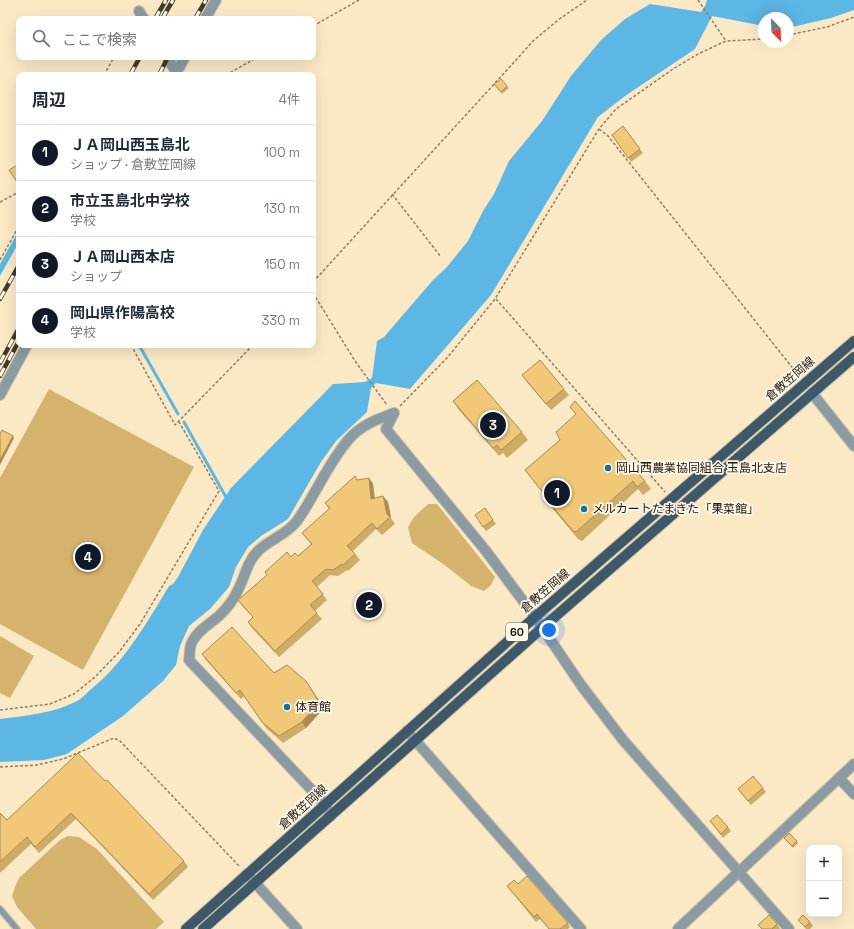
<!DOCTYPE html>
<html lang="ja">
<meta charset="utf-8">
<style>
:root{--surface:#fff;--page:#f2f2f3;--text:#1f2937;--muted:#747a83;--line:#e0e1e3;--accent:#111827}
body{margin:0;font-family:"Space Grotesk","Noto Sans JP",sans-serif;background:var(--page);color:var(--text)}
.controls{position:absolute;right:12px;bottom:12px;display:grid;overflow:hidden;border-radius:8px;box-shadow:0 4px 16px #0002}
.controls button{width:36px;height:36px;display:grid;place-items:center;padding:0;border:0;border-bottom:1px solid var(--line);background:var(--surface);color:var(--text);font:20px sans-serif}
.compass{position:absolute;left:758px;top:12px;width:36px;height:36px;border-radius:50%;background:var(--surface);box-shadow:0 4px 16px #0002;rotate:157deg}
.you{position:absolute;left:549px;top:630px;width:14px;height:14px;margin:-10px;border:3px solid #fff;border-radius:50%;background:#1a73e8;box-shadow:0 0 0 6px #1a73e833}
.badge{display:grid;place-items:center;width:26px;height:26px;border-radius:50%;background:var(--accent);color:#fff;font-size:13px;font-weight:700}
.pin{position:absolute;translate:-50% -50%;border:2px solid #fff;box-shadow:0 1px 4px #0006}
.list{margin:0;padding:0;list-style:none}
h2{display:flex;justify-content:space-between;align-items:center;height:52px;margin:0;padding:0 16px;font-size:17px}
h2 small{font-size:13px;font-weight:400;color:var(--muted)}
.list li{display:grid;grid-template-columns:26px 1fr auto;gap:12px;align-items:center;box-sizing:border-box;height:56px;padding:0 16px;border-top:1px solid var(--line)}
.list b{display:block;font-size:15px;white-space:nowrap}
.list p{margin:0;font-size:13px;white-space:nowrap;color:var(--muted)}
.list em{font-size:13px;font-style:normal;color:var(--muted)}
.icon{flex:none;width:22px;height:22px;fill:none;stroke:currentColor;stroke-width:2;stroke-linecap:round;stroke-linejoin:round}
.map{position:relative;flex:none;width:854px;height:929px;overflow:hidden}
.search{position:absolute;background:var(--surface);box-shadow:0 4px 16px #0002;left:16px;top:16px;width:300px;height:44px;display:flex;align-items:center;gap:10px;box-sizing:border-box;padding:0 14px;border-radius:8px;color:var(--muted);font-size:15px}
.panel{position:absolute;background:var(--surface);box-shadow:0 4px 16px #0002;left:16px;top:72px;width:300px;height:276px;border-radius:8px}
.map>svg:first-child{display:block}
</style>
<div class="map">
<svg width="854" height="929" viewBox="0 0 854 929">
<rect width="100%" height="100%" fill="#fbe9c6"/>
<g fill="#d6b36c">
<path d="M49,389L194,467L83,670L0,624V478Z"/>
<path d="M428,504H437L495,577L491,585L484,591L471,586L446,566L412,543L408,527L414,517Z"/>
<path d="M0,636L34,656L10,698L0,693Z"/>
<path d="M68,836L79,837L97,849L164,922L156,929H36L17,907L12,896L15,887L19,878L60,840Z"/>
</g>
<g fill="#5db7e5">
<path d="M707,0H854V10L831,18L788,28V18H764V26L712,16L695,49L625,96L598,117L491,295L410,389L376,383L371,388L367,412L336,441L321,462L288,519L261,536L248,547L236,567L229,587L210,609L189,626L180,646L176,665L163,681L123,716L67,754L44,760L0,762V719C23,716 54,713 75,702C80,700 85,695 89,691C124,663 146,624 169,586L173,584L178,577L203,530L231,488L333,384L365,382L372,378L377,341L384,337L433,280L447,267L468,241L483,211L494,194L509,161L542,121L571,76L601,40L625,19L650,4L701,12L705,6Z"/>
<path d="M19,230V242L0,276V264Z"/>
</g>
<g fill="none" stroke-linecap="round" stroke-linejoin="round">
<g stroke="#5db7e5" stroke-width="3">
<path d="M139,345L178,414"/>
<path d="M184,422L227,499"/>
</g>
<g stroke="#d3c3a4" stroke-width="8">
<path id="service" d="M0,909L17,929"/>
</g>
<g stroke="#d3c3a4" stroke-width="12">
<g id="minor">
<path d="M139,11L144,19"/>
<path d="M205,19L216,0"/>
<path d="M167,57L176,72"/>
<path d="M175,75L185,57"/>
<path d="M812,393L854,446"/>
<path d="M0,395L27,345"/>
<path d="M394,413L386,429L486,551L535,617L581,685L623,740L789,929"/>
<path d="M407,731L581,929"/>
<path d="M839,778L854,794"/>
<path d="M331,816L325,804L189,660C190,655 189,647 192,642C198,630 210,624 220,615C227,608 234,599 238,590C245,577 247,561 259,550C271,539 286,535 297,521C316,494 328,463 349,439C361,425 378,419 394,413"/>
<path d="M247,874L297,929"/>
<path d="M678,929L854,764"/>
</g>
</g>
<g stroke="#d3c3a4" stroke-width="12">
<g id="primary">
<path d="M186,929L535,617L854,341"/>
<path d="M203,929L542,628L854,357"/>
</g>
</g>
<g stroke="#8c8068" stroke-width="1.5" stroke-dasharray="3 2" stroke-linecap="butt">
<path d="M698,0L726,41"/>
<path d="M313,26L359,0"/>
<path d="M788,35L827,27L854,17"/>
<path d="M104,75L114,57"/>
<path d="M226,75L258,57"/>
<path d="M599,129L608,136L799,376"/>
<path d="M392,194L441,257"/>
<path d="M0,202L19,192"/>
<path d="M0,260L19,226"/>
<path d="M313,282L517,59L533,41L558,20L587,0"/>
<path d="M313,293L355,361L387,405"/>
<path d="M496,299L665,492"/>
<path d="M131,345L175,425L253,345"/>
<path d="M400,406L447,358L495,299L599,129L616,109L673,69L698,54L726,41L764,39"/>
<path d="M0,710L50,704L74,694L95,677L119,652L140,624L219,491L179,422"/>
<path d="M0,767L37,765L63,759L114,738L120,741L240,867"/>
</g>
<use href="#service" stroke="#8b9ba4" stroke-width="5.5"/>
<use href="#minor" stroke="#8b9ba4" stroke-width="10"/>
<use href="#primary" stroke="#3d5969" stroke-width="10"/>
<g stroke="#423a29" stroke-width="4.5">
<g id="rail">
<path d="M155,19L166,0"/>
<path d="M162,19L173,0"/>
<path d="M195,19L206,0"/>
<path d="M130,75L140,57"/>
<path d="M159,75L168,57"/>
<path d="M0,299L19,265"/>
<path d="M0,363L19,328"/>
<path d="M0,376L19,341"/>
</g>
</g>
<use href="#rail" stroke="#fff8ea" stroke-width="3" stroke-dasharray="9" stroke-linecap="butt"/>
</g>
<g fill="#ceac67">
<path d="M496,86H507L509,88L502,94Z"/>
<path d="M623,126L643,153L631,162L612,135Z"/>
<path d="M522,375L564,389L569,395L551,410L526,381Z"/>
<path d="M453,401L522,432L528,440L507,458L503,453L499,456L458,409Z"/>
<path d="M570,407L645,481L651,489L643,495L638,489L582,541L578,539L553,509L547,500H549L531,478L525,470L560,440L576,415Z"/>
<path d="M369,478L373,484L375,498L388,502L391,518L395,524L382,535L376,529L353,551L360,560L348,571L347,570L338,576L330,575L317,587L327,600L315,611L322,619L279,657L252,628L248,622L253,617L243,607L238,600L267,575L265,572L291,557L298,556L311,544L302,533L329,509L325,503L357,480Z"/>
<path d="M485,508L496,524L486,531L475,515Z"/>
<path d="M202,654L274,673L306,681L324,708L306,728L283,743L266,728L244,696L241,699L206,660Z"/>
<path d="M105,781L184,861L188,867L153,900L76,819L39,853L31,844L0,873V813L7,820Z"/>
<path d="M763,788L766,792L751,805L738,789Z"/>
<path d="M710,821L728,827L731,831L723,838Z"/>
<path d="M784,838L797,841L798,843L793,848Z"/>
<path d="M518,884L568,923L570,927L568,929H549L540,919L536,922L507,886Z"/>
<path d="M798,920L810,922L813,926L810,929H806Z"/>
<path d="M777,924L780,929H762L758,925Z"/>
</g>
<g fill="#a88c54">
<path d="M13,436L14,438L0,465V460Z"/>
<path d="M369,478L373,484L375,505L371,499Z"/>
<path d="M383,496L388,502L391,518L387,514Z"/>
<path d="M306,681L324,708L306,728L302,722Z"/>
</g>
<g fill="#f0c878" stroke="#a88c54">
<path d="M501,79L507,86L501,92L494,84Z"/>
<path d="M623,126L640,149L628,158L612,135Z"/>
<path d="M19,164V181L17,182L9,170Z"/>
<path d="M540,360L564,389L546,404L522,375Z"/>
<path d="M477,380L522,432L501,450L497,445L493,448L453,401Z"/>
<path d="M575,401L645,481L637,487L633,481L576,532L573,531L547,500H549L525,470L560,440L556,432L576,414L570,407Z"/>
<path d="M2,430L13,436L0,460V434Z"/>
<path d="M355,476L357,480L369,478L371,499L383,496L387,514L390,517L377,529L372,523L347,546L355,554L343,565L342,564L333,570L326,569L312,581L323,594L310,605L317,613L275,651L248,622L253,617L238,600L267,575L265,572L287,552L291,557L295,553L298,556L312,544L302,533L330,508L325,503Z"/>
<path d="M485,508L493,520L483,527L475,515Z"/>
<path d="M232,627L274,673L287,665L306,681L319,702L302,722L279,736L262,722L240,690L236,693L202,654Z"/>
<path d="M78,753L105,781L107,780L184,861L149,894L71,813L35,847L27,837L0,862V813L7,820Z"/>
<path d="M753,776L763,788L748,801L738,789Z"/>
<path d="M717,815L728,827L721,834L710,821Z"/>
<path d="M789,833L797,841L792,846L784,838Z"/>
<path d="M527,876L568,923L560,929H549L537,914L534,917L507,886L514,880L518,884Z"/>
<path d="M769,915L777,924L772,929H762L758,925Z"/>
<path d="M803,915L810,922L805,927L798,920Z"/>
</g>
<g fill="#0975a0" stroke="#fff8ea" stroke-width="1.5">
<circle cx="608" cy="468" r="4"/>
<circle cx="584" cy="509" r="4"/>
<circle cx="287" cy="707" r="4"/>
</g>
<g text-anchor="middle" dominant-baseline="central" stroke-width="3.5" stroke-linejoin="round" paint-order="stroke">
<rect fill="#fff8ea" stroke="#625b4e" stroke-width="1" x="506" y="623" width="22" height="18" rx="3"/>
<g font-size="11" font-weight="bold" fill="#1e180b">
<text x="517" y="632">60</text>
</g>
<g font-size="12" fill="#1e180b" stroke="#fff8ea">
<text transform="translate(790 379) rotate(-41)">倉敷笠岡線</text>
<text transform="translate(545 591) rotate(-41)">倉敷笠岡線</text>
<text transform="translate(303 807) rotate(-42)">倉敷笠岡線</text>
</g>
<g font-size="12" fill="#1e180b" stroke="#fff8ea" text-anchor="start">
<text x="616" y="468">岡山西農業協同組合 玉島北支店</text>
<text x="592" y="509">メルカートたまきた「果菜館」</text>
<text x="295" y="707">体育館</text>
</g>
</g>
</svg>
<div class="controls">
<button>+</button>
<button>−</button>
</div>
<svg class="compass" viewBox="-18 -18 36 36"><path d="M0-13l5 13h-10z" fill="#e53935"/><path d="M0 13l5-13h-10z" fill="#747a83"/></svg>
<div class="you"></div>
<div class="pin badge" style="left:557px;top:493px">1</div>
<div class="pin badge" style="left:369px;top:605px">2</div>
<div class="pin badge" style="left:493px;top:425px">3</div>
<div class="pin badge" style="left:88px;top:557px">4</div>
<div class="search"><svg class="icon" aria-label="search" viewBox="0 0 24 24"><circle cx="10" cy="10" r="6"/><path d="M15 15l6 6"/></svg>ここで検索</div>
<section class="panel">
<h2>周辺<small>4件</small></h2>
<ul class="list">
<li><span class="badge">1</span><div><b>ＪＡ岡山西玉島北</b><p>ショップ · 倉敷笠岡線</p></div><em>100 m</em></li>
<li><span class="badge">2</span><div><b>市立玉島北中学校</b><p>学校</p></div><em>130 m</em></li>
<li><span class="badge">3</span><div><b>ＪＡ岡山西本店</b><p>ショップ</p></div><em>150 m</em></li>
<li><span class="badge">4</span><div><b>岡山県作陽高校</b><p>学校</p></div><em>330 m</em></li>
</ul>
</section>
</div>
